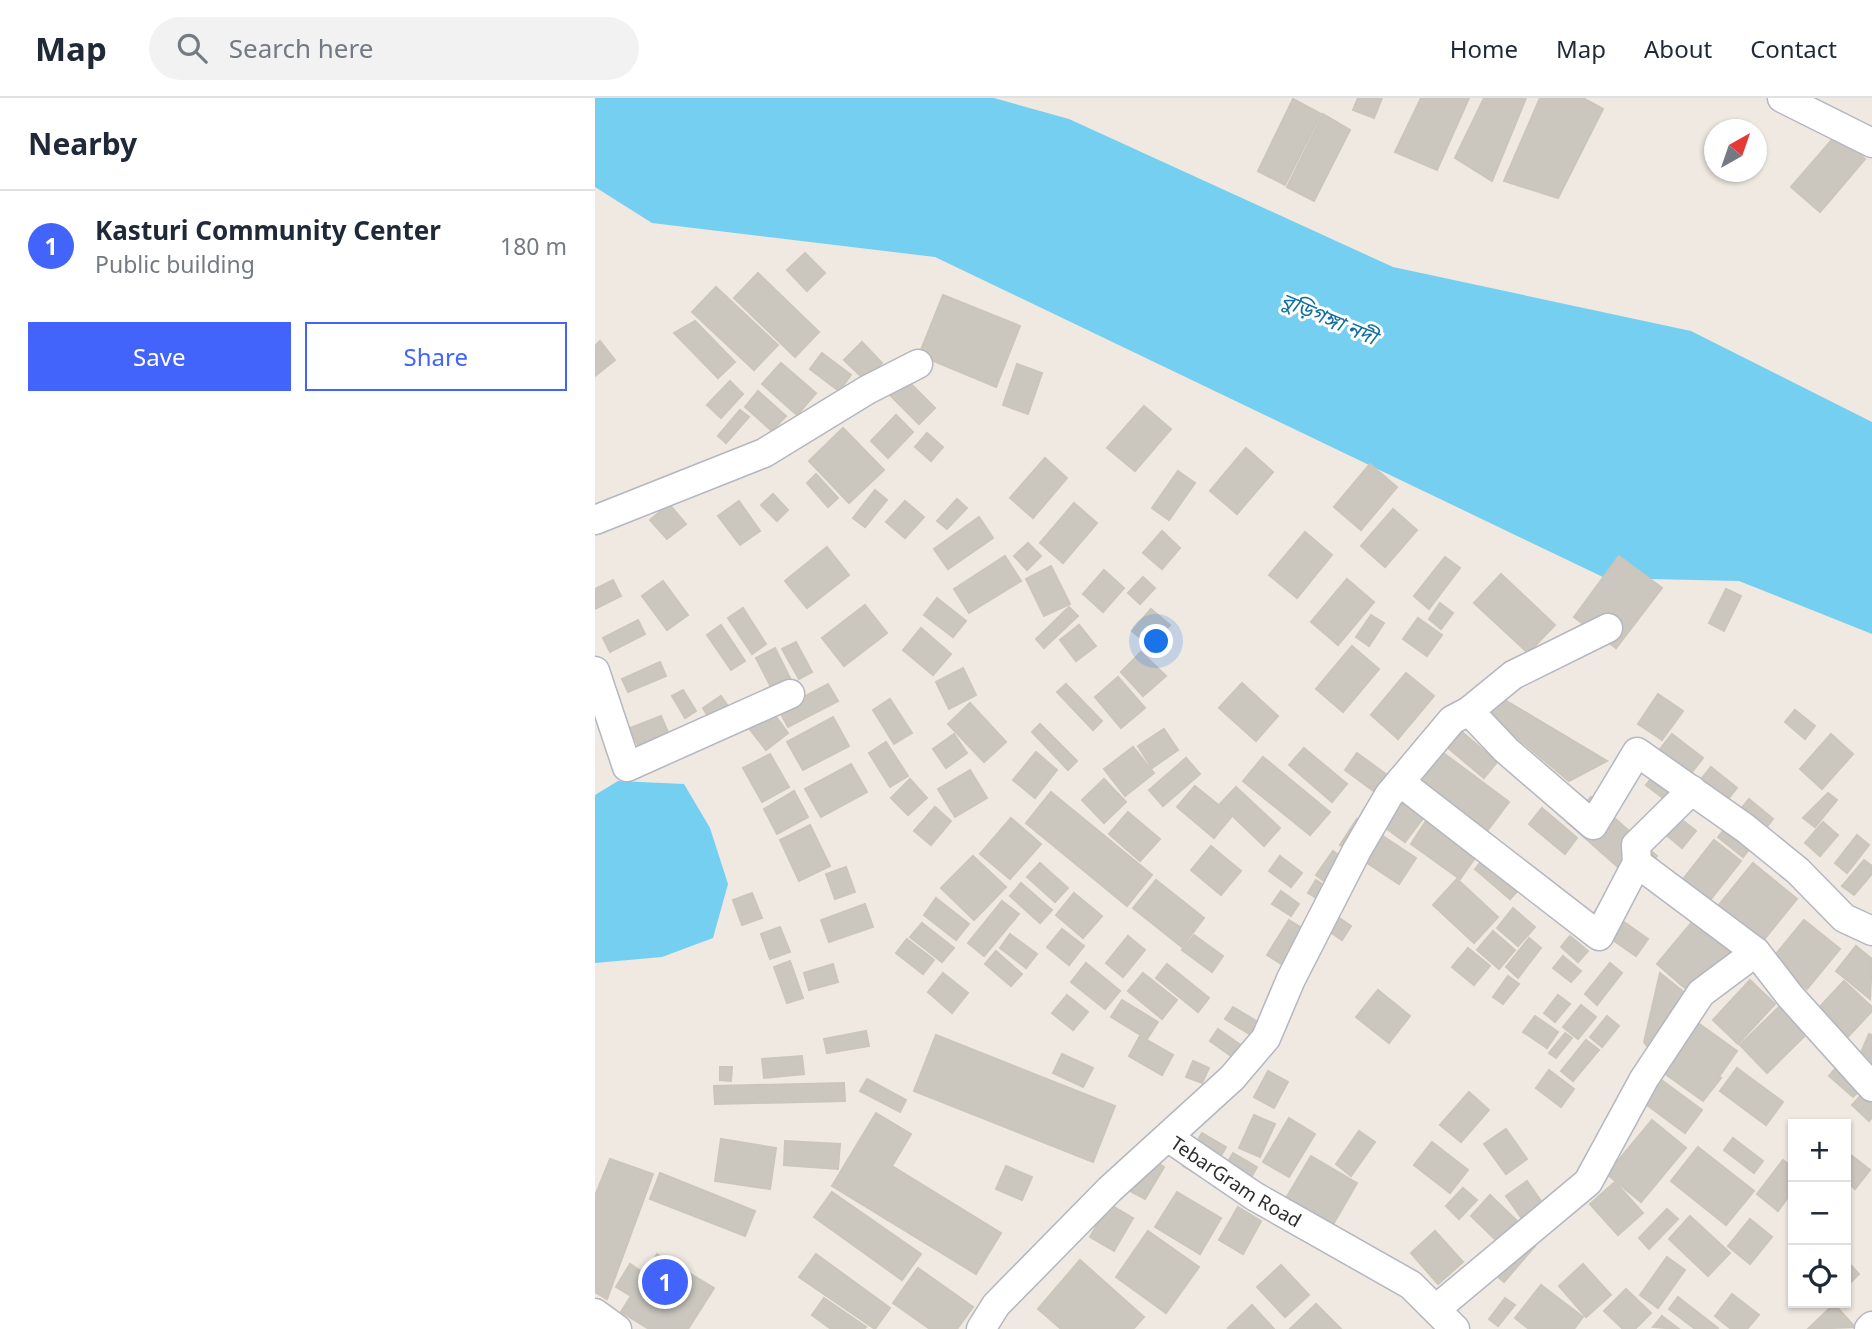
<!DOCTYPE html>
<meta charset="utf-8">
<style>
:root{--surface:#fff;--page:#f2f2f3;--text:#1f2937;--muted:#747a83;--line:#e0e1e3;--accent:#4264fb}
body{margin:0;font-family:"Noto Sans","Noto Sans Bengali",sans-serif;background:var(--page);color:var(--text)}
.controls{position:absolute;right:21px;bottom:21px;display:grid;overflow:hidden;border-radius:0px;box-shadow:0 2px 5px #0004}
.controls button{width:63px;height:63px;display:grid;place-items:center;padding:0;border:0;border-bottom:2px solid var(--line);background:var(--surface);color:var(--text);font:35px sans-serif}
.compass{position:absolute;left:1109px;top:21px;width:63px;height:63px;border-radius:50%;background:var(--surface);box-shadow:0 2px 5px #0004;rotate:40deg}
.you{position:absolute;left:562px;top:544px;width:24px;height:24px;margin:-18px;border:5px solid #fff;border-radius:50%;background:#1a73e8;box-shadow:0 0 0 10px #1a73e833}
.badge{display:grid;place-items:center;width:46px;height:46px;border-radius:50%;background:var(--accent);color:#fff;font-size:23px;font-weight:700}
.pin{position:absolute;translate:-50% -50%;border:4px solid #fff;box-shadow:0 2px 7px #0006}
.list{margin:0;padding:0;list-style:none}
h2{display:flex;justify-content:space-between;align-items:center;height:91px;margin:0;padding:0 28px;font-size:30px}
h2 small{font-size:23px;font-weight:400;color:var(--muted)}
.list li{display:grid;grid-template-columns:46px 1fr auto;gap:21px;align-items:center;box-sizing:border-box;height:112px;padding:0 28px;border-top:2px solid var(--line)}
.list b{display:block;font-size:26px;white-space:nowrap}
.list p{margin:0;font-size:23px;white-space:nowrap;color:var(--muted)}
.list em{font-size:23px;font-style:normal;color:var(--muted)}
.actions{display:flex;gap:14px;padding:21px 28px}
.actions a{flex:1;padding:16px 0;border:2px solid var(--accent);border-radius:0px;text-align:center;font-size:24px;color:var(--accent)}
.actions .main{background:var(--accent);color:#fff}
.icon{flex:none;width:38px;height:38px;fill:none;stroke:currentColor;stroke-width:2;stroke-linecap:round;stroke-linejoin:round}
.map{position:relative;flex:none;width:1277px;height:1231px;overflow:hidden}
header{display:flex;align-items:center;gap:42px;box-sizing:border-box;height:98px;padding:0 35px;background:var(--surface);border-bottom:2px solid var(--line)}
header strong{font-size:33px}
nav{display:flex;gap:38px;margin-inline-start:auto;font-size:24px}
.search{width:490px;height:63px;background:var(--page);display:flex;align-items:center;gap:18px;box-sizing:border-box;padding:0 24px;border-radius:38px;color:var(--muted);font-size:26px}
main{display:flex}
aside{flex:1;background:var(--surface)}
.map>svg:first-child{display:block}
</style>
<header>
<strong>Map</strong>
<div class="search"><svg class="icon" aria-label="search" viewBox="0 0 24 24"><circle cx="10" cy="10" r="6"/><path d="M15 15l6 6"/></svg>Search here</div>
<nav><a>Home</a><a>Map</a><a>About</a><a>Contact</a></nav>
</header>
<main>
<aside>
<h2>Nearby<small></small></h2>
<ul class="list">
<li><span class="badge">1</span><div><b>Kasturi Community Center</b><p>Public building</p></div><em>180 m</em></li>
</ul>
<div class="actions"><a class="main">Save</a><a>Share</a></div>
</aside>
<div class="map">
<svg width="1277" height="1231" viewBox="0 0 1277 1231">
<rect width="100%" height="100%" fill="#efe9e1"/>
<g fill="#75cff0">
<path d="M0,0H399L474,21L798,169L1096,233L1277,324V536L1144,483L1010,480L340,159L57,125L0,89Z"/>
<path d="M23,683L89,686L115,730L133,786L118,840L67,859L0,865V697Z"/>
</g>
<g fill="#cbc7bf" stroke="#cbc5ba" stroke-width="2">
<path d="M763,0H787L779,20L758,12Z"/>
<path d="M826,0H874L842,72L800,54Z"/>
<path d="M889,0H931L897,83L860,60Z"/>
<path d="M945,0H988L1008,11L963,100L909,83Z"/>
<path d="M698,1L726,16L690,87L663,73Z"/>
<path d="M728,16L755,32L719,103L692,89Z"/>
<path d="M1242,36L1270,61L1225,114L1196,89Z"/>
<path d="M210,155L230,175L212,193L192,172Z"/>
<path d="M163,175L224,234L200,259L139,200Z"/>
<path d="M121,189L183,247L159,272L97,214Z"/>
<path d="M348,197L425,228L401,289L324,257Z"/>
<path d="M100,223L140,264L123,280L79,235Z"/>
<path d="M5,243L20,262L0,278V248Z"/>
<path d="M267,244L287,265L270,282L249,262Z"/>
<path d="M227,255L256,277L244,293L215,271Z"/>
<path d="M186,265L221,295L202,317L167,286Z"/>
<path d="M422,266L447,275L433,316L408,307Z"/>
<path d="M311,281L340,310L324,326L294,296Z"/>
<path d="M135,283L148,296L126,320L112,307Z"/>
<path d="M163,293L191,318L177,333L150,309Z"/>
<path d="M549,308L576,331L540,373L512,350Z"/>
<path d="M145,312L154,319L131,345L123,338Z"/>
<path d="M301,317L318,334L293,360L276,343Z"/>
<path d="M248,330L289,372L254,405L214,363Z"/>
<path d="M332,335L348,349L336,363L320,349Z"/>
<path d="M651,350L678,374L642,416L615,393Z"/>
<path d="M450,360L472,380L438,420L415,400Z"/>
<path d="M775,366L802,389L766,432L739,409Z"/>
<path d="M583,373L600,385L574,422L557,410Z"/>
<path d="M221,376L243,400L233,409L212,385Z"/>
<path d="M280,392L292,402L270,429L258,420Z"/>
<path d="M178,396L193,412L182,423L166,407Z"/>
<path d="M362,401L372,410L352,431L342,423Z"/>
<path d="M144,403L165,433L145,447L123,418Z"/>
<path d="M310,403L329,419L310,440L291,424Z"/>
<path d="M479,405L502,425L468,465L445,445Z"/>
<path d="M74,406L91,426L72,441L55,422Z"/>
<path d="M798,411L822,432L790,469L766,448Z"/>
<path d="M384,419L398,440L353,471L339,451Z"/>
<path d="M567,433L585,450L567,471L548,455Z"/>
<path d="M710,434L737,457L702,500L674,477Z"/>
<path d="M433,445L446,458L432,472L419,458Z"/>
<path d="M232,449L254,477L212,510L190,483Z"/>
<path d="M410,458L426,483L374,515L359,491Z"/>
<path d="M1024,458L1067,490L1021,550L979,519Z"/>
<path d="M850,459L865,470L834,511L819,498Z"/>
<path d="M456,468L475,506L449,518L431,481Z"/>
<path d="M509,472L529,490L508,514L488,496Z"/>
<path d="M906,476L960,527L933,555L879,505Z"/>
<path d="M548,479L560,490L545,506L533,495Z"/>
<path d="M752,481L779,504L743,547L716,524Z"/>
<path d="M18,482L26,498L0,511V491Z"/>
<path d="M68,483L93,517L72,532L47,498Z"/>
<path d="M1131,491L1146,498L1129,533L1114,525Z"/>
<path d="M342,500L371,523L358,539L329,517Z"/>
<path d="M845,505L858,515L846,531L834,521Z"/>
<path d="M270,507L292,535L249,568L227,540Z"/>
<path d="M474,509L483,518L449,550L441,541Z"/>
<path d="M148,510L171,546L157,556L133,520Z"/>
<path d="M556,511L575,527L556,549L537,533Z"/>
<path d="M776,517L789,525L774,548L761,539Z"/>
<path d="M823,520L847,537L832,558L808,541Z"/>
<path d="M43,522L50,536L15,554L8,540Z"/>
<path d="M126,527L150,563L136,572L112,537Z"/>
<path d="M484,527L501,548L481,563L465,542Z"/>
<path d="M326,530L356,556L338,577L308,552Z"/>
<path d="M201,544L217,574L204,581L187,551Z"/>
<path d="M757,548L784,571L748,614L721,591Z"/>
<path d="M180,550L195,580L176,589L161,560Z"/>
<path d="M546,554L571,578L548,598L526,574Z"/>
<path d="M65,564L71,578L33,594L27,581Z"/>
<path d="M368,570L381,597L354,611L341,584Z"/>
<path d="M811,575L839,598L803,641L776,617Z"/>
<path d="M523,579L550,610L526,630L500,599Z"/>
<path d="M647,585L683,618L661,643L624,610Z"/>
<path d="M233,586L243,603L193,629L184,612Z"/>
<path d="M471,586L507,623L498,632L462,594Z"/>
<path d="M88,592L101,613L90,620L77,598Z"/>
<path d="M1063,596L1088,613L1067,642L1043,626Z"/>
<path d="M126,598L143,623L123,635L108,610Z"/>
<path d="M903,598L1012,663L974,683L890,613Z"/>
<path d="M295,601L317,635L299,646L278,612Z"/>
<path d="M375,605L411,644L389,664L353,626Z"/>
<path d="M176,612L193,635L171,652L153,629Z"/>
<path d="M1200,612L1220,628L1210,641L1190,624Z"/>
<path d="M66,618L75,639L45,652L35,630Z"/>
<path d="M238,619L254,648L208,672L192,644Z"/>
<path d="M445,626L482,663L473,672L437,634Z"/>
<path d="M569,631L583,652L557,670L543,648Z"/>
<path d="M867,634L902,664L889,680L853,650Z"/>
<path d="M359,636L372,655L351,670L338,651Z"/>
<path d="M1077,636L1108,660L1093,679L1062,655Z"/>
<path d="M1236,636L1258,656L1227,691L1205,671Z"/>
<path d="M291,644L313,678L295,689L274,655Z"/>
<path d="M839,648L914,704L889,737L814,681Z"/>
<path d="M538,649L559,675L530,698L509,671Z"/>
<path d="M709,650L752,686L737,704L694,667Z"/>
<path d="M441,654L462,672L440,700L418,682Z"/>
<path d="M762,655L792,677L780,694L750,672Z"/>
<path d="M175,656L194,689L167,704L148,670Z"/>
<path d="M668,659L735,714L715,737L648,683Z"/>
<path d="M591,660L605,676L568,708L554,692Z"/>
<path d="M256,666L272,694L226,719L210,691Z"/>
<path d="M1116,669L1142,690L1128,707L1103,685Z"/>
<path d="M375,672L392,700L360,719L343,691Z"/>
<path d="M1062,673L1087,691L1076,706L1051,687Z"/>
<path d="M315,681L332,700L313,717L296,700Z"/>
<path d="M509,681L531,704L509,725L487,702Z"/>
<path d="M600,688L637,718L619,740L582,709Z"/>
<path d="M788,688L829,719L810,744L768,713Z"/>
<path d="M641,689L685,730L669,748L625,706Z"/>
<path d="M199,693L213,719L182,736L169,711Z"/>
<path d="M456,694L557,777L532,808L431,725Z"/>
<path d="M1233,695L1242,702L1220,729L1208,720Z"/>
<path d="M996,699L1062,758L1040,784L973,725Z"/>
<path d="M1154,701L1178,721L1148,759L1123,739Z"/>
<path d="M1068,707L1101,733L1087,750L1055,723Z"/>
<path d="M340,709L356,723L336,747L319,733Z"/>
<path d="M947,710L982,740L970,756L934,726Z"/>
<path d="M533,714L565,741L545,763L514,736Z"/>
<path d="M416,720L446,746L415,781L385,756Z"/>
<path d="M762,721L821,760L804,786L745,747Z"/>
<path d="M831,723L882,757L865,781L816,746Z"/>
<path d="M1228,724L1243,737L1225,758L1210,745Z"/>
<path d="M215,727L235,768L204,783L185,742Z"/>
<path d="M1262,737L1274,747L1252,775L1240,765Z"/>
<path d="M1119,742L1146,763L1108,811L1081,790Z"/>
<path d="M616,748L646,773L626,797L596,772Z"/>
<path d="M738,753L751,763L733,786L721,777Z"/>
<path d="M892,756L928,787L915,801L880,771Z"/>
<path d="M378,758L411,789L379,822L346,790Z"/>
<path d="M685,758L707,775L696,789L674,773Z"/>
<path d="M1269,762L1277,768V776L1259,797L1247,788Z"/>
<path d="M445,765L473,790L460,804L432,779Z"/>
<path d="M1158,765L1202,801L1162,850L1118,814Z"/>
<path d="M251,769L260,794L240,801L231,776Z"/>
<path d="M862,781L903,819L879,845L838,807Z"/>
<path d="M561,782L609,820L587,849L538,810Z"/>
<path d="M721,782L752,802L744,814L713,795Z"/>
<path d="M426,785L457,812L445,825L415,798Z"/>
<path d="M686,793L704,806L696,818L677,806Z"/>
<path d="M157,795L167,820L147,827L138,802Z"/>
<path d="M479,795L507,818L488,840L461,817Z"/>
<path d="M341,800L374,826L361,842L329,817Z"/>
<path d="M407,803L424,816L389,858L373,845Z"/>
<path d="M270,806L278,829L234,844L226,822Z"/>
<path d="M724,806L756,828L747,842L715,820Z"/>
<path d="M1005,807L1053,841L1041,858L992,824Z"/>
<path d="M918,810L940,829L923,848L902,830Z"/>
<path d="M1103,817L1140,848L1098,897L1062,866Z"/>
<path d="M694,822L710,832L688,867L672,857Z"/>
<path d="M1209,822L1245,851L1212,891L1176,862Z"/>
<path d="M327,825L359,850L347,864L315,839Z"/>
<path d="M185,829L195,854L175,861L166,836Z"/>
<path d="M467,831L489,848L474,867L452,849Z"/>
<path d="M898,833L920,852L904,871L882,852Z"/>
<path d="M415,836L442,856L431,870L405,850Z"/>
<path d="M599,837L628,858L617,874L587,852Z"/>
<path d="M533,838L550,852L528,879L511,865Z"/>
<path d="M975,838L993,853L983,864L966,849Z"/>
<path d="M934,840L946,850L923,880L911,869Z"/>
<path d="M312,841L339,862L328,876L301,855Z"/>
<path d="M1261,848L1277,861L1275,901L1241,873Z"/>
<path d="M873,850L895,868L879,887L857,869Z"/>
<path d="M401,853L427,876L416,888L390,866Z"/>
<path d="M968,858L986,873L976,884L958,870Z"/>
<path d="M195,863L208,900L192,905L179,869Z"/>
<path d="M491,865L525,893L510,911L476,884Z"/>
<path d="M1015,865L1027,875L1002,907L990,896Z"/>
<path d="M238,866L243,884L214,892L209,875Z"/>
<path d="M572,866L614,900L603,914L561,880Z"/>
<path d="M348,875L373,895L357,915L333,894Z"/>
<path d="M548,875L582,902L567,921L533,893Z"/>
<path d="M1065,875L1096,900L1059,957L1049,944Z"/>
<path d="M913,878L924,886L908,906L898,899Z"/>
<path d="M1155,882L1180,906L1143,946L1118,922Z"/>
<path d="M1249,883L1277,909V913L1248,944L1218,916Z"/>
<path d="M783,892L815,918L794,945L761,919Z"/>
<path d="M472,897L493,914L478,932L457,915Z"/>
<path d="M963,897L975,906L960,924L949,915Z"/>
<path d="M1195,898L1222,926L1172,975L1145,947Z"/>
<path d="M527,902L563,924L552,941L516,919Z"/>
<path d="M986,907L1001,919L983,941L968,929Z"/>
<path d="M638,909L668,927L661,940L630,921Z"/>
<path d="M940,918L963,934L952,950L928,934Z"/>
<path d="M1012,918L1024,928L1007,949L995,939Z"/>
<path d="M1096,920L1142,953L1125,977L1079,943Z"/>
<path d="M623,931L647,948L639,960L615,943Z"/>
<path d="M271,933L274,948L232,955L229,941Z"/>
<path d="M970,935L977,940L961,960L954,955Z"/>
<path d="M1274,936L1277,937V965L1264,959Z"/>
<path d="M341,937L520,1008L498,1064L319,993Z"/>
<path d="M545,938L578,957L567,977L534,958Z"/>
<path d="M991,942L1004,952L978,983L966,973Z"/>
<path d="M1080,946L1126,980L1108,1003L1062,970Z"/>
<path d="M467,956L498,970L488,989L458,975Z"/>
<path d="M207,958L209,976L169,980L167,961Z"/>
<path d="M598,963L614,970L607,985L591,979Z"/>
<path d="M1246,964L1271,986L1258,999L1234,978Z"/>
<path d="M125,969H137L136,983L125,982Z"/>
<path d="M1142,970L1188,1004L1171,1027L1125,993Z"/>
<path d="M954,972L979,991L966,1009L941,990Z"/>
<path d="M673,973L693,984L679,1010L659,999Z"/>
<path d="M1061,978L1107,1012L1090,1035L1044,1001Z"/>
<path d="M272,981L311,1002L305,1014L265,993Z"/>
<path d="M249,985L250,1003L120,1006L119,988Z"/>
<path d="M874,994L894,1012L866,1044L845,1027Z"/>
<path d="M1269,994L1277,1001V1019L1274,1023L1257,1007Z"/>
<path d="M281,1015L316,1036L297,1068L406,1135L381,1176L237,1088Z"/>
<path d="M659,1017L680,1026L665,1059L644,1050Z"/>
<path d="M694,1020L720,1036L694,1079L668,1064Z"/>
<path d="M1057,1022L1091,1050L1046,1104L1012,1076Z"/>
<path d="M911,1031L932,1061L911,1076L889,1046Z"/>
<path d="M764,1033L780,1044L756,1078L741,1066Z"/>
<path d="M607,1035L631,1049L612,1082L588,1068Z"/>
<path d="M1138,1040L1168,1063L1159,1075L1129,1052Z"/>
<path d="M126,1041L181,1050L175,1091L120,1083Z"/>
<path d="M190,1043L245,1046L243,1071L189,1067Z"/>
<path d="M837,1044L873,1072L855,1095L819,1067Z"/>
<path d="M1103,1049L1159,1093L1131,1127L1076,1083Z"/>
<path d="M1252,1054L1275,1072L1260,1091L1251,1083Z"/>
<path d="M545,1055L569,1069L550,1101L526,1088Z"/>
<path d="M638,1055L662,1069L643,1102L619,1088Z"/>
<path d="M716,1058L762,1085L733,1135L687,1107Z"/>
<path d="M15,1061L58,1076L12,1201L0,1194V1098Z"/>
<path d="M1188,1062L1198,1070V1092L1183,1113L1162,1096Z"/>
<path d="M411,1068L437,1079L427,1102L401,1091Z"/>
<path d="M65,1075L160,1113L150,1138L55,1101Z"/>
<path d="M932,1083L953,1113L932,1128L911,1098Z"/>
<path d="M1020,1084L1048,1115L1023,1137L995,1106Z"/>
<path d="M868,1090L882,1102L864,1121L851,1108Z"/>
<path d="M237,1094L326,1156L307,1182L219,1119Z"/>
<path d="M582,1094L626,1120L605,1156L560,1129Z"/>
<path d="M895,1097L922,1123L902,1143L876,1118Z"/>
<path d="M514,1106L538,1120L519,1153L495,1139Z"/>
<path d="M643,1109L666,1123L648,1156L624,1142Z"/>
<path d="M1072,1111L1083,1121L1054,1151L1044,1140Z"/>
<path d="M1095,1118L1135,1155L1113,1178L1074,1141Z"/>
<path d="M1155,1121L1177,1139L1155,1166L1133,1148Z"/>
<path d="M553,1133L604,1169L571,1215L521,1179Z"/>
<path d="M840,1133L868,1164L843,1186L816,1155Z"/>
<path d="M923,1134L940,1148L909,1184L893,1170Z"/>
<path d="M62,1156L119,1190L93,1231H54L26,1214L36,1198L21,1189L35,1166L50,1176Z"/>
<path d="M221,1156L295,1210L280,1231L204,1179Z"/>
<path d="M1072,1159L1090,1172L1063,1210L1045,1197Z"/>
<path d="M485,1162L549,1219L538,1231H466L443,1211Z"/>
<path d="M1251,1162L1264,1176L1251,1189Z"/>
<path d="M988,1166L1016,1197L991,1219L964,1188Z"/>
<path d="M686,1167L714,1197L690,1219L662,1189Z"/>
<path d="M323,1170L378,1209L362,1231H335L298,1205Z"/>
<path d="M946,1187L988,1219L979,1231H934L920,1220Z"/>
<path d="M1031,1191L1056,1215L1040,1231H1028L1009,1213Z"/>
<path d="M1137,1196L1164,1217L1152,1231H1136L1120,1218Z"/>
<path d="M1083,1199L1123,1230L1122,1231H1100L1074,1211Z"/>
<path d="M229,1200L271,1229L269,1231H236L217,1217Z"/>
<path d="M910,1200L920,1207L903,1228L894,1221Z"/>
<path d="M721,1206L746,1231H695Z"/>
<path d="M1239,1206L1260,1229L1213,1231Z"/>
<path d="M657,1207L679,1231H635L633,1230Z"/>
<path d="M1067,1218L1084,1231L1058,1229Z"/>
</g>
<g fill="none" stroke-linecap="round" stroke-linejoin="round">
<g stroke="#b4b7c1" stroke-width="31">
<g id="street">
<path d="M1187,0L1277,45"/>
<path d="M0,422L169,355L272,292L323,266"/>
<path d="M0,573L32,669L195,596"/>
<path d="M874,613L911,652L998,727L1042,654L1150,730L1203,773L1249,820L1277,833"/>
<path d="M805,684L1004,838L1042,765L1041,747L1097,692"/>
<path d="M1042,765L1161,854L1195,898L1277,989"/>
<path id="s1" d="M574,1040L659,1098L816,1187L860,1231"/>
<path d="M841,1211L993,1084L1049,981L1106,895L1161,854"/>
<path d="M0,1215L22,1231"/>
<path d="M386,1231L401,1207L515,1091L637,980L671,940L696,881L762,752L794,697L857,622L874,613L918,577L1013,530"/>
<path d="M1274,1231L1277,1228"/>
</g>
</g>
<use href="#street" stroke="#fff" stroke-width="28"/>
</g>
<g text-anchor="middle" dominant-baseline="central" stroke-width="6" stroke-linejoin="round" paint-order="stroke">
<g font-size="19" fill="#2e2e2e" stroke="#fff">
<text stroke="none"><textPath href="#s1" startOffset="80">TebarGram Road</textPath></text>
</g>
<g font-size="21" font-style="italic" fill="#0d6fa3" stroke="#fff">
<text transform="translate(734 220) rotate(23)">বুড়িগঙ্গা নদী</text>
</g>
</g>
</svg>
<div class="controls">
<button>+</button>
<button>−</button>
<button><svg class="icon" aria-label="locate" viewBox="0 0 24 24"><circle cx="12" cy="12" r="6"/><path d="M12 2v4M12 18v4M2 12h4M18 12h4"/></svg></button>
</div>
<svg class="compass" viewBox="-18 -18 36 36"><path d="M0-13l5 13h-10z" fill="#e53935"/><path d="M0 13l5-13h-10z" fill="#747a83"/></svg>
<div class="you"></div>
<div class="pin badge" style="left:70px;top:1184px">1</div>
</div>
</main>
